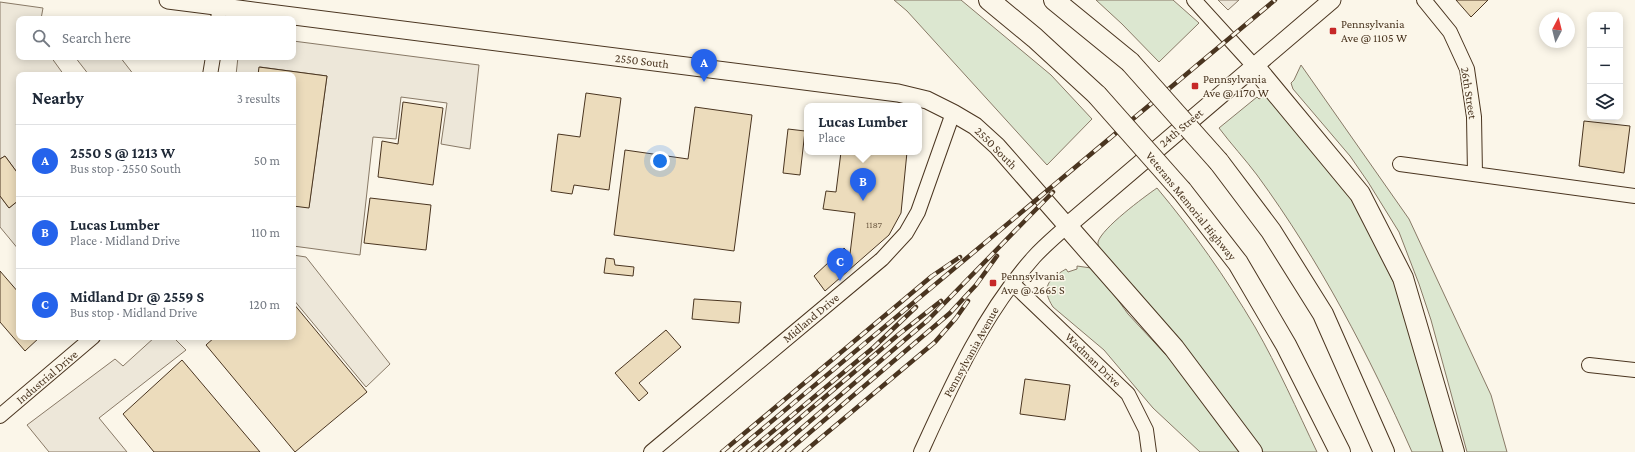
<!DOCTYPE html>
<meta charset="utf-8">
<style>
:root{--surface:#fff;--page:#f6f6f7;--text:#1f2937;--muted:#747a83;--line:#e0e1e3;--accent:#2563eb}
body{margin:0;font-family:"Crimson Pro",serif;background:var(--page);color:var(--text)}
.controls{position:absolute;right:12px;top:12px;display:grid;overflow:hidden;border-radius:8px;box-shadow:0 2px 10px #0003}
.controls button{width:36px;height:36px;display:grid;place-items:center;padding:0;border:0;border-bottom:1px solid var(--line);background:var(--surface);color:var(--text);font:20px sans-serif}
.compass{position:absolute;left:1539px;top:12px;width:36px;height:36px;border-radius:50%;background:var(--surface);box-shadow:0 2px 10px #0003;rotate:7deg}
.you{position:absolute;left:660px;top:161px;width:14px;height:14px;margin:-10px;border:3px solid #fff;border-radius:50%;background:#1a73e8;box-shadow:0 0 0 6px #1a73e833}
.badge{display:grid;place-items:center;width:26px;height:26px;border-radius:50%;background:var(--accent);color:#fff;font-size:13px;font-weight:700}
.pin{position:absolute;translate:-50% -33px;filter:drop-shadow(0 1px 2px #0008)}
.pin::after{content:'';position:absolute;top:21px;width:14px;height:12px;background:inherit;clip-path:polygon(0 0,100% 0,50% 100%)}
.popup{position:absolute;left:804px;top:103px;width:118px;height:52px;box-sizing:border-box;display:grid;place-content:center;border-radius:8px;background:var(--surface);filter:drop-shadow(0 1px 3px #0005);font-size:13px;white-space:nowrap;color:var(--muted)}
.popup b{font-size:15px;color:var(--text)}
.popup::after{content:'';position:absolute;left:50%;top:100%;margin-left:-8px;border:8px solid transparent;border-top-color:var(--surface)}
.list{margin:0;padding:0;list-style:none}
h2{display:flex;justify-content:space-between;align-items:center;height:52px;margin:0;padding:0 16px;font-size:17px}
h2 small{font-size:13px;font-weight:400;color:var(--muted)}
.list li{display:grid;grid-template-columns:26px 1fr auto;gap:12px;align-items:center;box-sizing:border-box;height:72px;padding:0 16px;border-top:1px solid var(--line)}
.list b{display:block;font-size:15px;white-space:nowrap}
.list p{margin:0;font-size:13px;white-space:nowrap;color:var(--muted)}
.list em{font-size:13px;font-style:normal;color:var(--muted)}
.icon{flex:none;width:22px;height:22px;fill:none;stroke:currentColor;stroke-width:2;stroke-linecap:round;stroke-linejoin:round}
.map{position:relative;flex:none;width:1635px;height:452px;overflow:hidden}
.search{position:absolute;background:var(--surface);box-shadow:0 2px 10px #0003;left:16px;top:16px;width:280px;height:44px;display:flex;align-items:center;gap:10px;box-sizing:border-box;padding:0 14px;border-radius:8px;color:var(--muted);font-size:15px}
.panel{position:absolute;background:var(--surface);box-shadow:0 2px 10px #0003;left:16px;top:72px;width:280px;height:268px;border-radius:8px}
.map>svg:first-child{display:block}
</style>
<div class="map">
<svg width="1635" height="452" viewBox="0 0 1635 452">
<rect width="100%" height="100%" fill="#fbf6e9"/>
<g fill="#dce7d0" stroke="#887966">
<path d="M894,0H961L1051,75L1092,119L1047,165L907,11Z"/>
<path d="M1096,0H1173L1199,23L1159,62L1122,24Z"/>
<path d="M1301,65L1409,219L1491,395L1507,452H1467L1431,320L1419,284L1399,232L1368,182L1350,156L1293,89L1291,83L1294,80Z"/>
<path d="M1269,95L1345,184L1397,289L1445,452H1412C1369,355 1320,261 1257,175C1245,159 1231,144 1219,128L1257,97L1259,99L1264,96Z"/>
<path d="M1157,188C1193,231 1226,278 1255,327C1278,367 1297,410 1317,452H1263C1214,380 1155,315 1098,249C1098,246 1098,244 1098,242C1102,228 1144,197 1157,188Z"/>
<path d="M1077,266L1091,268L1107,285L1128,314L1180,370L1244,452H1200L1153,408L1104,350L1053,307C1041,288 1047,280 1066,269L1068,272L1077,269Z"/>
</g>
<g fill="#ede7d9" stroke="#887966">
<path d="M1218,0H1239L1228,10Z"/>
<path d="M0,2L43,8L41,19H19V57H51L64,75H19V121L16,124L19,128V175L5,156L0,159Z"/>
<path d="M293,41L479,65L470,149L441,144L447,103L401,97L396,139L373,137L360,255L293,246V206L309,207L327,76L260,67L258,75H236L238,57H293Z"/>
<path d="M75,57H120L134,75H89Z"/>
<path d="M0,196L9,208L19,200V250L0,227Z"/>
<path d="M293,255L306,257L390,364L366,387L293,299Z"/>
<path d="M155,337H173L186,350L99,418L127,452H49L27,425L115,359L123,366Z"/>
</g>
<g fill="#ecdcbc" stroke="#4a3520">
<path d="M1456,0H1488L1471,17Z"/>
<path d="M259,67L327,76L309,208L293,206V75H258Z"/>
<path d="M586,93L621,98L609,190L574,185L572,194L551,191L558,134L580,137Z"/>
<path d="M403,102L443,108L433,185L378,177L382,141L398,144Z"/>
<path d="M695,107L752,115L734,251L614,235L625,150L688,159Z"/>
<path d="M1584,121L1630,126L1624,173L1579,166Z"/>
<path d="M788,129L805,131L800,175L783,173Z"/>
<path d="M841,152H907L901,213L889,235L825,291L814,276L844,248L850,254L855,213L823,209L826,191L836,192Z"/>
<path d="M5,156L19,175V200L9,208L0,196V159Z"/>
<path d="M370,198L431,205L426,250L364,243Z"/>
<path d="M606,258L614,259L615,265L634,267L633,276L604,273Z"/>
<path d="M0,271L19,293V337H40L25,351L0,322Z"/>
<path d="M694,299L741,302L739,323L692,319Z"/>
<path d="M293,303L367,392L295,452L206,345L215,337H293Z"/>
<path d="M666,330L681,347L639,383L648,393L639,401L615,373Z"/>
<path d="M182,360L260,452H154L123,414Z"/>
<path d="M1025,379L1070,385L1065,420L1020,414Z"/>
</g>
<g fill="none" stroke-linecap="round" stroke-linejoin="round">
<g stroke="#4a3520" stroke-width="16">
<g id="minor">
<path d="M1194,0L1254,66"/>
<path d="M1424,0L1450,32L1467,69L1474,117L1475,174"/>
<path d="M218,19L220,7"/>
<path d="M210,75L213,57"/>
<path d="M1400,164L1635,196"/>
<path d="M1012,283L1128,394L1146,430L1149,452"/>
<path d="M1589,365L1635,370"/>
<path d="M0,416L93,337"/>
<path d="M651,452L882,259L906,233L918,212L953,113"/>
<path d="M921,452C952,384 983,314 1034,257C1044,246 1056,236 1067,226"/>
</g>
</g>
<g stroke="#4a3520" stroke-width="19">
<path id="major" d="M168,0L898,93L927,100L953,113L975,126L997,146L1067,226L1332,0"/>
</g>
<g stroke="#4a3520" stroke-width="22">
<g id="highway">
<path d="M989,0L1035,38L1097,95"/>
<path d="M1054,0L1130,62"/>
<path d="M1254,66L1360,194L1403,278L1454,452"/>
<path d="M1219,162L1271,231L1323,314L1384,452"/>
<path d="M1182,191L1238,263L1286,345L1340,452"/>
<path d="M1067,226L1174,348L1252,452"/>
</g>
</g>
<use href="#minor" stroke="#fbf6e9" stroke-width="14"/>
<use href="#major" stroke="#fbf6e9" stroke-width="17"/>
<use href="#highway" stroke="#fbf6e9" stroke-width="20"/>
<g stroke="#4a3520" stroke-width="4.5">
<g id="rail">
<path d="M722,452L932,276L960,257"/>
<path d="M735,452L1275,0"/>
<path d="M748,452L874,347L916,307"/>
<path d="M760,452L898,335L941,301"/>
<path d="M774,452L928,320L1053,192"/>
<path d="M787,452L950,313L976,285L997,256"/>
<path d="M804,452L935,342L956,318L968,301"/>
</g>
</g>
<use href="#rail" stroke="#fbf6e9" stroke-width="3" stroke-dasharray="9" stroke-linecap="butt"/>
<g stroke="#4a3520" stroke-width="22" stroke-linecap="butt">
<g id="highway-bridge">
<path d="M1130,62L1219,162"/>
<path d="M1097,95L1182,191"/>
</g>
</g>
<use href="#highway-bridge" stroke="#fbf6e9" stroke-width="20"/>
</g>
<g fill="#c62828" stroke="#fbf6e9" stroke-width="1.5">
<rect x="1329" y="27" width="8" height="8" rx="2"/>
<rect x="1191" y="82" width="8" height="8" rx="2"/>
<rect x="989" y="279" width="8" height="8" rx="2"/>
</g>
<g text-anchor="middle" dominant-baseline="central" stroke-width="3" stroke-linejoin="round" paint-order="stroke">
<g font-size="10" fill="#725f47">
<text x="874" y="224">1187</text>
</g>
<g font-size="12" fill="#4a3520" stroke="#fbf6e9" text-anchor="start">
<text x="1341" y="24">Pennsylvania<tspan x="1341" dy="14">Ave @ 1105 W</tspan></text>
<text x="1203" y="79">Pennsylvania<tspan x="1203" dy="14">Ave @ 1170 W</tspan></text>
<text x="1001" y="276">Pennsylvania<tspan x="1001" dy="14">Ave @ 2665 S</tspan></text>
</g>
<g font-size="12" fill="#4a3520" stroke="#fbf6e9">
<text transform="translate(642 61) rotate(7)">2550 South</text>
<text transform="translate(1469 93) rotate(81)">26th Street</text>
<text transform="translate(1181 128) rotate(-40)">24th Street</text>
<text transform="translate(996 148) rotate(45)">2550 South</text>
<text transform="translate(1191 206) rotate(51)">Veterans Memorial Highway</text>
<text transform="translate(811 318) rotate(-40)">Midland Drive</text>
<text transform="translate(971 352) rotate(-61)">Pennsylvania Avenue</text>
<text transform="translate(1093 360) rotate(44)">Wadman Drive</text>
<text transform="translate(47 377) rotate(-40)">Industrial Drive</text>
</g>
</g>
</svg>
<div class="controls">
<button>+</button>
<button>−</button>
<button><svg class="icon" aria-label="layers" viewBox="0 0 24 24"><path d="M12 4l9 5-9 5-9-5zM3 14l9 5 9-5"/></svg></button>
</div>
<svg class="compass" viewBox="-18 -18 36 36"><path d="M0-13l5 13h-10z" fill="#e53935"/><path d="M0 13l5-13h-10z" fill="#747a83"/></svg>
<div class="you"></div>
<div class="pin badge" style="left:704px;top:82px">A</div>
<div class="pin badge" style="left:863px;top:201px">B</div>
<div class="popup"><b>Lucas Lumber</b>Place</div>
<div class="pin badge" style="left:840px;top:281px">C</div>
<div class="search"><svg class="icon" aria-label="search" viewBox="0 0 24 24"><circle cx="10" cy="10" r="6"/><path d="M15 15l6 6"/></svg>Search here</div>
<section class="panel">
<h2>Nearby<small>3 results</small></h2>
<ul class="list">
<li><span class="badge">A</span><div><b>2550 S @ 1213 W</b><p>Bus stop · 2550 South</p></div><em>50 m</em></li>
<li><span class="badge">B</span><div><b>Lucas Lumber</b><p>Place · Midland Drive</p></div><em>110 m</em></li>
<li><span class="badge">C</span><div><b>Midland Dr @ 2559 S</b><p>Bus stop · Midland Drive</p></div><em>120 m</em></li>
</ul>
</section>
</div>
